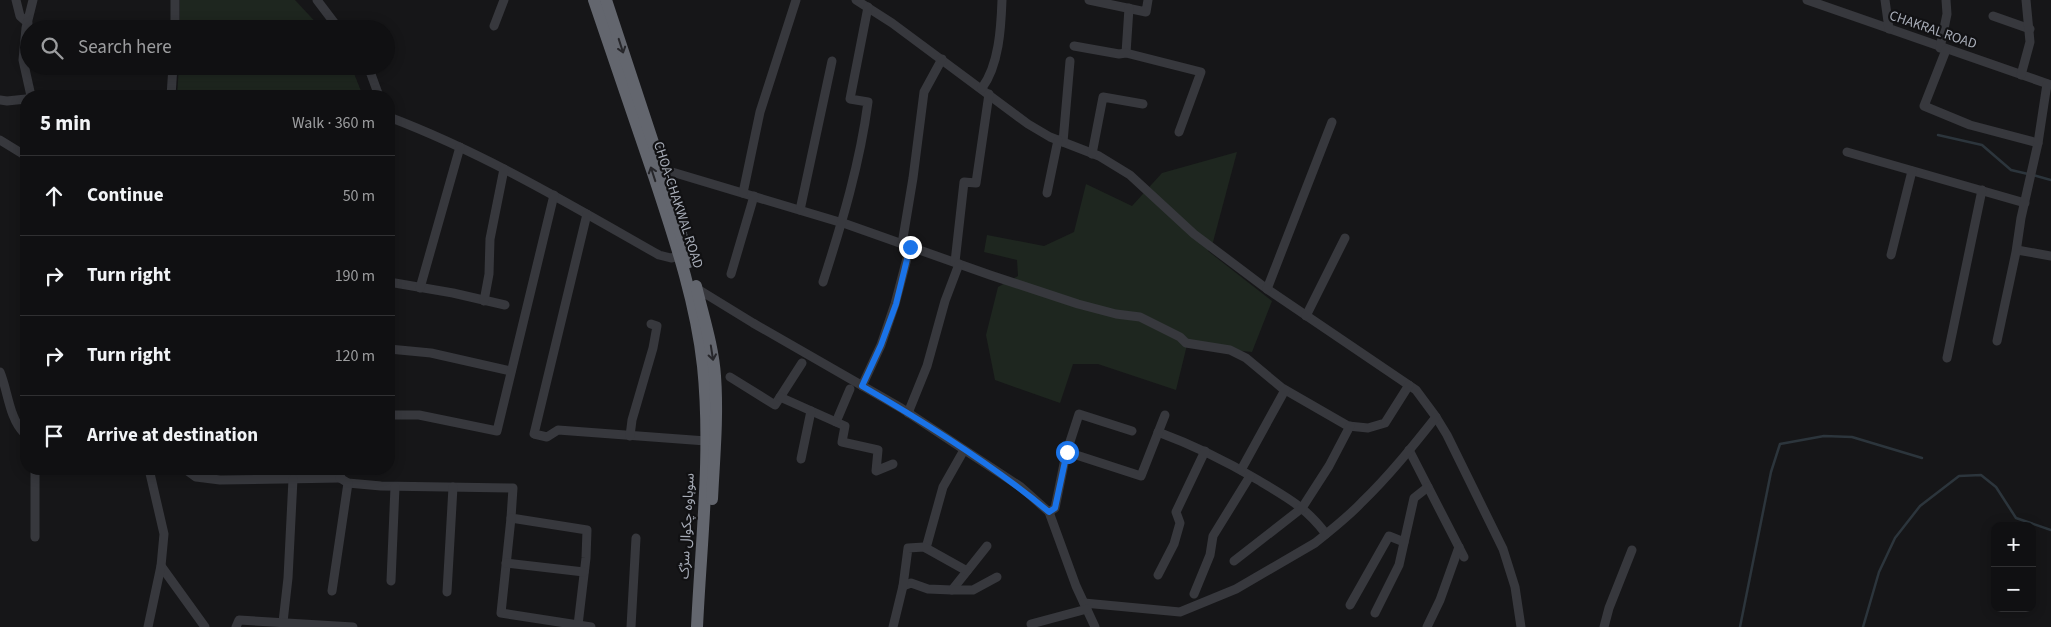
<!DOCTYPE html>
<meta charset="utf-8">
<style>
:root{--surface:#101012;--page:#19191b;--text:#f1f3f6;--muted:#9c9d9f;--line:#303032}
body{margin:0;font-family:"Source Sans 3","Noto Sans Arabic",sans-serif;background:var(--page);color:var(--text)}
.controls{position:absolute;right:15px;bottom:15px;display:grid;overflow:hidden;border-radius:10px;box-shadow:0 2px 12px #0003}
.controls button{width:45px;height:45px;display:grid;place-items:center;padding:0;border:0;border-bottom:1px solid var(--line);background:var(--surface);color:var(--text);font:25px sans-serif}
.stop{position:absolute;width:15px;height:15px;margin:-11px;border:4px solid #1a73e8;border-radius:50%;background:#fff}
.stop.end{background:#1a73e8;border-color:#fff;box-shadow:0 1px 5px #0008}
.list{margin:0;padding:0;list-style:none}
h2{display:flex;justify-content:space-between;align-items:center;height:65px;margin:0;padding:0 20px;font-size:21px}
h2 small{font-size:16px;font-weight:400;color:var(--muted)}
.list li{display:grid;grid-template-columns:32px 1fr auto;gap:15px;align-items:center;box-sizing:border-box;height:80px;padding:0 20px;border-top:1px solid var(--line)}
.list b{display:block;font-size:19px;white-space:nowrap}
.list em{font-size:16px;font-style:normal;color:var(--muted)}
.icon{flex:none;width:28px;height:28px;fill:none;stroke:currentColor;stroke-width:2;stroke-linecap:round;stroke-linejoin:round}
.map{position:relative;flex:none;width:2051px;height:627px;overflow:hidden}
.search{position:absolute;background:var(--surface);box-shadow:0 2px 12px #0003;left:20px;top:20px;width:375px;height:55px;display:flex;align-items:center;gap:12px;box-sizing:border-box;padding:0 18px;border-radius:28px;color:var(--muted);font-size:19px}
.panel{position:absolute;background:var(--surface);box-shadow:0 2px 12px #0003;left:20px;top:90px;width:375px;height:385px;border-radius:20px}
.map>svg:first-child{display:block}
</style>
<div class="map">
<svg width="2051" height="627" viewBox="0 0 2051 627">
<rect width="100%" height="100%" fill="#161618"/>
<g fill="#1e261f">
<path d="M180,0H295L322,29H180Z"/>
<path d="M179,66H351L363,96H177Z"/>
<path d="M1237,152L1213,242L1208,251L1272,301L1252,352L1187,345L1176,390L1098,364H1073L1060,403L995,380L986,335L998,287L1018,276L1017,260L984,252L987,235L1044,246L1074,232L1086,184L1132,206L1162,173Z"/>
</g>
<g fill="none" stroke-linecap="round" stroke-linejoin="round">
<g stroke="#2c353c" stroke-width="2.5">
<path d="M1938,135L1982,145L2011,170L2028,174"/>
<path d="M2033,175L2051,180"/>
<path d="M1740,627L1771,472L1780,444L1824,436L1852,437L1922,458"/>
<path d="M1863,627L1879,572L1895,538L1920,506L1959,476L1981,475L1996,487L2016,518L2051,530"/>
</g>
<g stroke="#37383d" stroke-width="9">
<path d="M16,0L20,16L28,23"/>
<path d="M175,0V29"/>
<path d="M317,0L339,29"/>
<path d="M856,0L892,23L1028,124L1050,137L1099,156L1130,175L1194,234L1267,289L1416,390L1436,417L1447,435L1503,549L1515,587L1521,627"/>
<path d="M1089,0L1146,12L1148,0"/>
<path d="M1807,0L2051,85"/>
<path d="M1885,0L1889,29"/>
<path d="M1129,8L1126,53L1201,72L1179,132"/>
<path d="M1993,16L2030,29"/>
<path d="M494,26L504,0"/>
<path d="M1074,46L1119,54L1126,53"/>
<path d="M1940,48L1947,14L1946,0"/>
<path d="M1946,50L1924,106L1970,125L2038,143"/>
<path d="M368,66L379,96"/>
<path d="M2021,75L2030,42L2026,0"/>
<path d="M982,88C999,65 1001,28 1002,0"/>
<path d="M31,96L23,60L26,28L33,0"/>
<path d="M171,96L173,66"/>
<path d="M0,100L7,101L26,99"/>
<path d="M389,117C484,153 571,205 659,255L671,258L684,255"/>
<path d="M0,140L26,156"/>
<path d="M1063,142L1070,61"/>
<path d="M1847,152L2025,203"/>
<path d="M1092,154L1103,97L1143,104"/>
<path d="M662,169L846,224L990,275L1078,304L1116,314L1140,317L1180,337L1186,343L1230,350L1246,358L1282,388L1348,426L1368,428L1385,423L1409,385"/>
<path d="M743,193L760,112L796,0"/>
<path d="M1047,193L1058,140"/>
<path d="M800,210L832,61"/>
<path d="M587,214L534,434L547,437L558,430L706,441"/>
<path d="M902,244L913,178L924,92L942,59"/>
<path d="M2017,250L2051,256"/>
<path d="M1891,255L1912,171"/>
<path d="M955,262L964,182L976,183L989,94"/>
<path d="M731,274L754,196"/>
<path d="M389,282L453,293L505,305"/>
<path d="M823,282C842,223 860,163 868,102L850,99L868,7"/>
<path d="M420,288L460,147"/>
<path d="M696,288L753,323L901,408L1021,487L1049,512L1076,586L1095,627"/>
<path d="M1267,289L1332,122"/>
<path d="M484,301L489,274L490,239L504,169"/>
<path d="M1306,316L1345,238"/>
<path d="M1997,341L2016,252L2021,218L2038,143L2047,84"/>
<path d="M389,349L431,353L511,371"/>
<path d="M1947,358L1982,190"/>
<path d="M0,372C8,391 9,418 24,433H26"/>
<path d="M730,377L775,405L802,363"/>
<path d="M862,386L881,345L895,304L910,247"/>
<path d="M850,389L836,422L845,426L842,442L878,450L876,471L893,464"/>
<path d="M780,397L836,422"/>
<path d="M908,413L927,366L945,301L959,264"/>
<path d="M389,415H419L497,431L554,195"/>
<path d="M1158,432C1193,445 1226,461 1258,480C1286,497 1306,507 1326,534"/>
<path d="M630,436L632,420L653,348L657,326L651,324"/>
<path d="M1409,450L1464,557"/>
<path d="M1067,452L1141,476L1165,415"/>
<path d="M801,459L811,411"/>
<path d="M35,469V537"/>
<path d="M185,469L196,477L220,480L340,478L341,469"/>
<path d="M1241,470L1285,390"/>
<path d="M340,478L348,483L381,486L513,488L511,518L587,530L586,558L578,625"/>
<path d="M1049,512L1055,508L1066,454L1079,414L1132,431"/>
<path d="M511,518L501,613L591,627"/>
<path d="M926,548L943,487L964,450"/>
<path d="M1234,561L1302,508L1329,466L1350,426"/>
<path d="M506,563L584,572"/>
<path d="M161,566L205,627"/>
<path d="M1158,575L1174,544L1180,523L1176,512L1205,451"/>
<path d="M391,581L395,487"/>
<path d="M903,586L911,583L928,589L952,590L987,546"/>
<path d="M952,590H973L997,577"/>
<path d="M332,591L348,483"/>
<path d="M447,592L453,487"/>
<path d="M1194,594L1210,555L1213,536L1250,476"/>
<path d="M1084,603L1180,612L1236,589L1315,543C1331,530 1348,517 1362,502C1389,476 1413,446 1436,417"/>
<path d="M1350,605L1389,536L1404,542"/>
<path d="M1375,613L1399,565L1414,498L1428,487"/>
<path d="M283,622L288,578L293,479"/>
<path d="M1031,624L1087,609"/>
<path d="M148,627L161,566L164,534L149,469"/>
<path d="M236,627L239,620L353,627"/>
<path d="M631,627L636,538"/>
<path d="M893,627L903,586L908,548L924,547L967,571"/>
<path d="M1427,627L1440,600L1459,547"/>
<path d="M1604,627L1609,608L1632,550"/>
</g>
<g stroke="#63666e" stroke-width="12">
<path d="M594,0C615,60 635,120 655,179C675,240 696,302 703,366C712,452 701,541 697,627"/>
<path d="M606,0L666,182L689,262"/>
<path d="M696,286C703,316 713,346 715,376C718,417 714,458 712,499"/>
</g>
</g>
<defs><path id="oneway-shaft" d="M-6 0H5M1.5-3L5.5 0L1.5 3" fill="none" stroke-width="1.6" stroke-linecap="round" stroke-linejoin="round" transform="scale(1.25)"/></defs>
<g stroke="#26262a">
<use href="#oneway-shaft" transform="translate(621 46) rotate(72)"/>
<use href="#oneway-shaft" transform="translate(653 174) rotate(-108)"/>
<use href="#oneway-shaft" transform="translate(712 353) rotate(81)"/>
</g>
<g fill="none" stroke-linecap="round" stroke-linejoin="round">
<path stroke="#1a73e8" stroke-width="6" d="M910,247L896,304L881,345L862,386C926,423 992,464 1049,512L1055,508L1067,452"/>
</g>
<g text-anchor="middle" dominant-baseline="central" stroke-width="4.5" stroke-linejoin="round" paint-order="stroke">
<g font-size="14" fill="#a8adb8" stroke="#111113">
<text transform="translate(1933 30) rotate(19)">CHAKRAL ROAD</text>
<text transform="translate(678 205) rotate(72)">CHOA-CHAKWAL ROAD</text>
<text transform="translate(687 526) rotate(-87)">سوہاوہ چکوال سڑک</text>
</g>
</g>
</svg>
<div class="controls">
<button>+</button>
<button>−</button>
</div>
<div class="stop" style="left:1067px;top:452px"></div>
<div class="stop end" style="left:910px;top:247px"></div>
<div class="search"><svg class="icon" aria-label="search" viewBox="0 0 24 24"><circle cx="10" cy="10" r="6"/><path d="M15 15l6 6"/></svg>Search here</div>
<section class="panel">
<h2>5 min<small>Walk · 360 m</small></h2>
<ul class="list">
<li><svg class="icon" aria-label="ahead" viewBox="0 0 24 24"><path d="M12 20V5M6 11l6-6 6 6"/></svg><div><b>Continue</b></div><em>50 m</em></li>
<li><svg class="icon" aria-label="right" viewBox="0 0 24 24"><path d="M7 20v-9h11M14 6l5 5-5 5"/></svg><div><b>Turn right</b></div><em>190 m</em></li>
<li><svg class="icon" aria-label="right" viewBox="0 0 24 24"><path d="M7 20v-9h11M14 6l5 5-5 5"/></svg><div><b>Turn right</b></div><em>120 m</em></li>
<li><svg class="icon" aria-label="arrive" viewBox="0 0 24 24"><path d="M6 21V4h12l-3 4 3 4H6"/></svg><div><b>Arrive at destination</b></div></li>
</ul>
</section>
</div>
